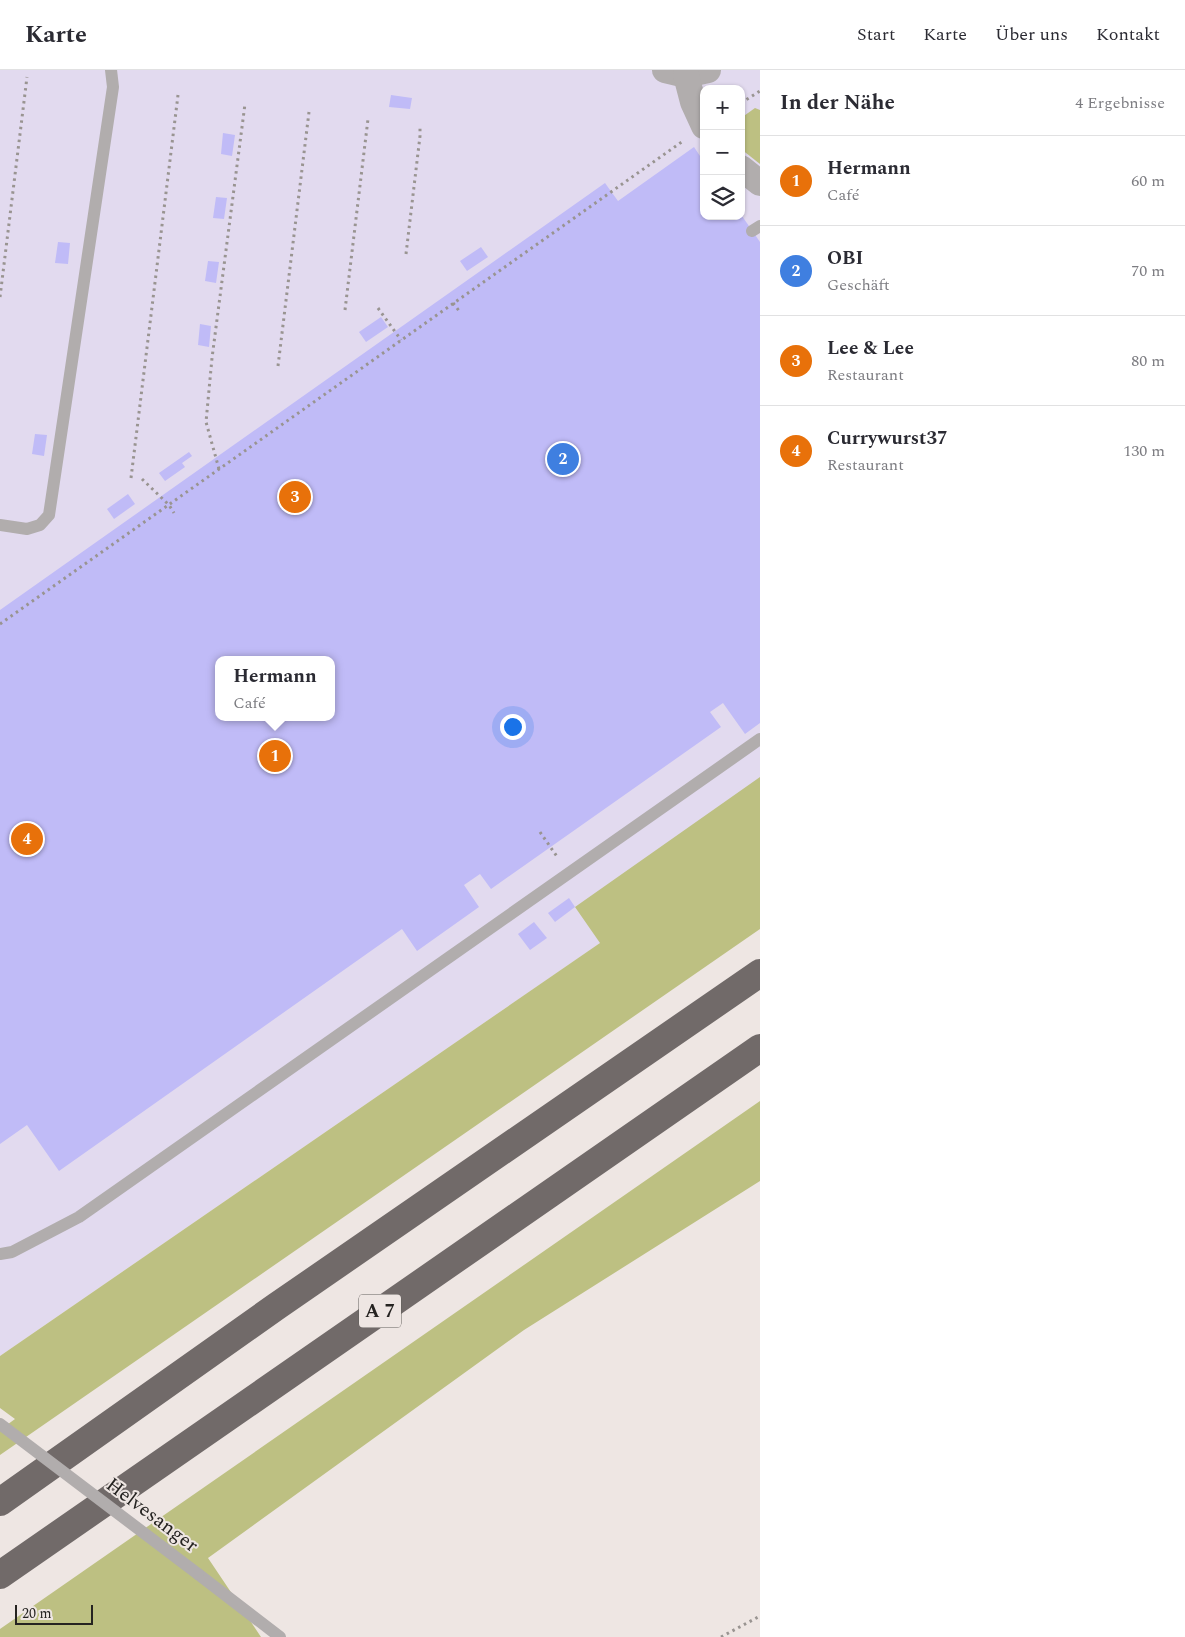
<!DOCTYPE html>
<html lang="de">
<meta charset="utf-8">
<style>
:root{--surface:#fff;--page:#f2f2f3;--text:#2b2b33;--muted:#7c7c81;--line:#e1e1e2;--accent:#7b5e32}
body{margin:0;font-family:Spectral,serif;background:var(--page);color:var(--text)}
.controls{position:absolute;right:15px;top:15px;display:grid;overflow:hidden;border-radius:10px;box-shadow:0 1px 4px #0004}
.controls button{width:45px;height:45px;display:grid;place-items:center;padding:0;border:0;border-bottom:1px solid var(--line);background:var(--surface);color:var(--text);font:25px sans-serif}
.scale{position:absolute;left:15px;bottom:12px;width:78px;box-sizing:border-box;padding-left:5px;border:2px solid #252321;border-top:0;font-size:14px;line-height:18px;white-space:nowrap;color:#252321;-webkit-text-stroke:4px #eee6e3;paint-order:stroke}
.you{position:absolute;left:512px;top:656px;width:18px;height:18px;margin:-12px;border:4px solid #fff;border-radius:50%;background:#1a73e8;box-shadow:0 0 0 8px #1a73e833}
.badge{display:grid;place-items:center;width:32px;height:32px;border-radius:50%;background:var(--accent);color:#fff;font-size:16px;font-weight:700}
.pin{position:absolute;translate:-50% -50%;border:2px solid #fff;box-shadow:0 1px 5px #0006}
.popup{position:absolute;left:215px;top:586px;width:120px;height:65px;box-sizing:border-box;display:grid;place-content:center;border-radius:10px;background:var(--surface);filter:drop-shadow(0 1px 4px #0005);font-size:16px;white-space:nowrap;color:var(--muted)}
.popup b{font-size:19px;color:var(--text)}
.popup::after{content:'';position:absolute;left:50%;top:100%;margin-left:-10px;border:10px solid transparent;border-top-color:var(--surface)}
.list{margin:0;padding:0;list-style:none}
h2{display:flex;justify-content:space-between;align-items:center;height:65px;margin:0;padding:0 20px;font-size:21px}
h2 small{font-size:16px;font-weight:400;color:var(--muted)}
.list li{display:grid;grid-template-columns:32px 1fr auto;gap:15px;align-items:center;box-sizing:border-box;height:90px;padding:0 20px;border-top:1px solid var(--line)}
.list b{display:block;font-size:19px;white-space:nowrap}
.list p{margin:0;font-size:16px;white-space:nowrap;color:var(--muted)}
.list em{font-size:16px;font-style:normal;color:var(--muted)}
.icon{flex:none;width:28px;height:28px;fill:none;stroke:currentColor;stroke-width:2;stroke-linecap:round;stroke-linejoin:round}
.map{position:relative;flex:none;width:760px;height:1567px;overflow:hidden}
header{display:flex;align-items:center;gap:30px;box-sizing:border-box;height:70px;padding:0 25px;background:var(--surface);border-bottom:1px solid var(--line)}
header strong{font-size:24px}
nav{display:flex;gap:28px;margin-inline-start:auto;font-size:18px}
main{display:flex}
aside{flex:1;background:var(--surface)}
.map>svg:first-child{display:block}
</style>
<header>
<strong>Karte</strong>
<nav><a>Start</a><a>Karte</a><a>Über uns</a><a>Kontakt</a></nav>
</header>
<main>
<div class="map">
<svg width="760" height="1567" viewBox="0 0 760 1567">
<rect width="100%" height="100%" fill="#eee6e3"/>
<path fill="#e2daef" fill-rule="evenodd" d="M0,0H760V763L0,1286ZM704,19H741V146H704ZM219,590H331V647H219Z"/>
<g fill="#bdc082">
<path d="M755,38L760,40V94L741,79V48Z"/>
<path d="M760,707V859L0,1385V1360L15,1349L0,1338V1286L600,873L575,837Z"/>
<path d="M760,1031V1111L524,1260L208,1488L261,1567H0V1559Z"/>
</g>
<g fill="#c0bbf7" fill-rule="evenodd">
<path d="M391,25L412,28L410,39L389,37Z"/>
<path d="M223,63L235,65L232,86L221,84Z"/>
<path d="M694,77L704,92V146H742L760,172V653L745,664L723,633L710,642L721,657L491,819L480,804L464,815L479,837L417,881L402,859L59,1101L27,1055L0,1074V540L605,113L618,131ZM219,590H331V647H219Z"/>
<path d="M216,127L227,128L224,149L213,148Z"/>
<path d="M58,172L70,173L68,194L55,193Z"/>
<path d="M481,177L488,187L467,201L460,191Z"/>
<path d="M208,191L219,192L216,213L205,211Z"/>
<path d="M381,247L388,257L366,272L359,262Z"/>
<path d="M200,254L211,256L209,277L198,275Z"/>
<path d="M35,364L47,365L44,386L32,384Z"/>
<path d="M189,382L192,386L182,393L185,397L165,411L159,403Z"/>
<path d="M128,424L135,434L114,449L107,439Z"/>
<path d="M569,828L575,837L555,852L548,843Z"/>
<path d="M534,852L547,868L530,880L518,864Z"/>
</g>
<g fill="none" stroke-linecap="round" stroke-linejoin="round">
<g stroke="#999491" stroke-width="3" stroke-dasharray="2.5 4" stroke-linecap="butt">
<path d="M741,33L760,21"/>
<path d="M406,184L420,66V55"/>
<path d="M0,227L27,7"/>
<path d="M453,233L460,242"/>
<path d="M378,238L401,270"/>
<path d="M345,240L368,49"/>
<path d="M278,296L309,42"/>
<path d="M219,399L206,352L212,288L245,34"/>
<path d="M131,408L178,25"/>
<path d="M142,409L169,435L174,443"/>
<path d="M0,554L683,71"/>
<path d="M540,762L558,788"/>
<path d="M721,1567L760,1546"/>
</g>
<g stroke="#b1adad" stroke-width="12">
<path d="M752,161L760,156"/>
<path d="M0,455L27,459L40,455L49,445L113,17L111,0"/>
<path d="M0,1184L12,1182L79,1147L760,669"/>
<path d="M198,1504L280,1567"/>
</g>
<g stroke="#b1adad" stroke-width="26">
<path d="M665,0L686,5L708,0"/>
<path d="M686,5L693,32L704,56"/>
<path d="M741,98L760,113"/>
</g>
<g stroke="#716a69" stroke-width="28">
<path d="M0,1432L277,1236L760,903"/>
<path d="M0,1505L760,978"/>
</g>
<path stroke="#b1adad" stroke-width="12" d="M0,1354L198,1504"/>
</g>
<g text-anchor="middle" dominant-baseline="central" stroke-width="4" stroke-linejoin="round" paint-order="stroke">
<rect fill="#eee6e3" stroke="#615e5b" stroke-width="1" x="359" y="1224.5" width="42" height="33" rx="4"/>
<g font-size="19" font-weight="bold" fill="#252321">
<text x="380" y="1241">A 7</text>
</g>
<g font-size="20" fill="#252321" stroke="#eee6e3">
<text transform="translate(152 1445) rotate(37)">Helvesanger</text>
</g>
</g>
</svg>
<div class="controls">
<button>+</button>
<button>−</button>
<button><svg class="icon" aria-label="layers" viewBox="0 0 24 24"><path d="M12 4l9 5-9 5-9-5zM3 14l9 5 9-5"/></svg></button>
</div>
<div class="scale">20 m</div>
<div class="you"></div>
<div class="pin badge" style="left:275px;top:686px;background:#e8710a">1</div>
<div class="popup"><b>Hermann</b>Café</div>
<div class="pin badge" style="left:563px;top:389px;background:#3f7fe0">2</div>
<div class="pin badge" style="left:295px;top:427px;background:#e8710a">3</div>
<div class="pin badge" style="left:27px;top:769px;background:#e8710a">4</div>
</div>
<aside>
<h2>In der Nähe<small>4 Ergebnisse</small></h2>
<ul class="list">
<li><span class="badge" style="background:#e8710a">1</span><div><b>Hermann</b><p>Café</p></div><em>60 m</em></li>
<li><span class="badge" style="background:#3f7fe0">2</span><div><b>OBI</b><p>Geschäft</p></div><em>70 m</em></li>
<li><span class="badge" style="background:#e8710a">3</span><div><b>Lee &amp; Lee</b><p>Restaurant</p></div><em>80 m</em></li>
<li><span class="badge" style="background:#e8710a">4</span><div><b>Currywurst37</b><p>Restaurant</p></div><em>130 m</em></li>
</ul>
</aside>
</main>
